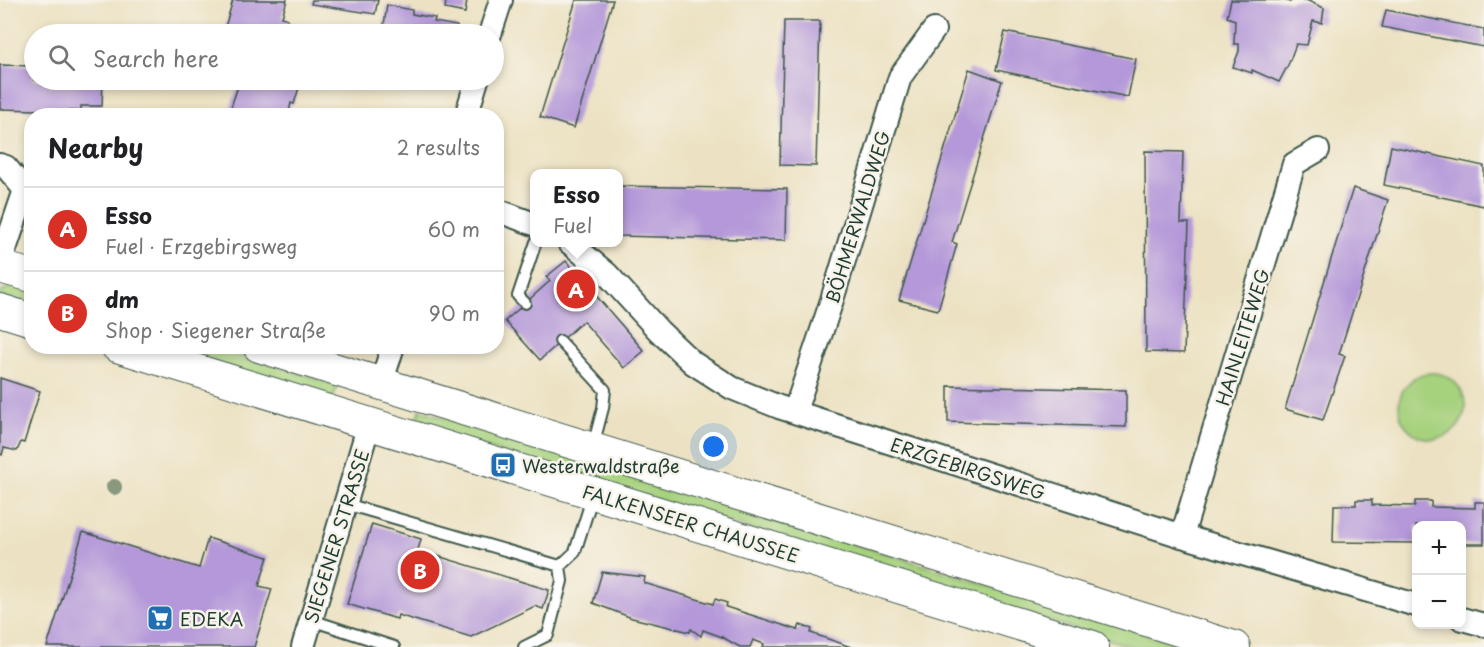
<!DOCTYPE html>
<meta charset="utf-8">
<style>
:root{--surface:#fff;--page:#f2f2f2;--text:#202124;--muted:#757577;--line:#e0e0e0;--accent:#d93025}
body{margin:0;font-family:"Playpen Sans",sans-serif;background:var(--page);color:var(--text)}
.controls{position:absolute;right:18px;bottom:18px;display:grid;overflow:hidden;border-radius:12px;box-shadow:0 3px 9px #0003}
.controls button{width:54px;height:54px;display:grid;place-items:center;padding:0;border:0;border-bottom:2px solid var(--line);background:var(--surface);color:var(--text);font:30px sans-serif}
.you{position:absolute;left:714px;top:447px;width:21px;height:21px;margin:-15px;border:4px solid #fff;border-radius:50%;background:#1a73e8;box-shadow:0 0 0 9px #1a73e833}
.badge{display:grid;place-items:center;width:39px;height:39px;border-radius:50%;background:var(--accent);color:#fff;font-size:20px;font-weight:700}
.pin{position:absolute;translate:-50% -50%;border:3px solid #fff;box-shadow:0 2px 6px #0006}
.popup{position:absolute;left:530px;top:169px;width:93px;height:78px;box-sizing:border-box;display:grid;place-content:center;border-radius:12px;background:var(--surface);filter:drop-shadow(0 2px 4px #0005);font-size:20px;white-space:nowrap;color:var(--muted)}
.popup b{font-size:22px;color:var(--text)}
.popup::after{content:'';position:absolute;left:50%;top:100%;margin-left:-12px;border:12px solid transparent;border-top-color:var(--surface)}
.list{margin:0;padding:0;list-style:none}
h2{display:flex;justify-content:space-between;align-items:center;height:78px;margin:0;padding:0 24px;font-size:26px}
h2 small{font-size:20px;font-weight:400;color:var(--muted)}
.list li{display:grid;grid-template-columns:39px 1fr auto;gap:18px;align-items:center;box-sizing:border-box;height:84px;padding:0 24px;border-top:2px solid var(--line)}
.list b{display:block;font-size:22px;white-space:nowrap}
.list p{margin:0;font-size:20px;white-space:nowrap;color:var(--muted)}
.list em{font-size:20px;font-style:normal;color:var(--muted)}
.icon{flex:none;width:33px;height:33px;fill:none;stroke:currentColor;stroke-width:2;stroke-linecap:round;stroke-linejoin:round}
.map{position:relative;flex:none;width:1484px;height:647px;overflow:hidden}
.search{position:absolute;background:var(--surface);box-shadow:0 3px 9px #0003;left:24px;top:24px;width:480px;height:66px;display:flex;align-items:center;gap:15px;box-sizing:border-box;padding:0 21px;border-radius:33px;color:var(--muted);font-size:22px}
.panel{position:absolute;background:var(--surface);box-shadow:0 3px 9px #0003;left:24px;top:108px;width:480px;height:246px;border-radius:24px}
.map>svg:first-child{display:block}
</style>
<div class="map">
<svg width="1484" height="647" viewBox="0 0 1484 647">
<rect width="100%" height="100%" fill="#f7f3e8"/>
<filter id="ink" filterUnits="userSpaceOnUse"><feTurbulence type="fractalNoise" baseFrequency=".0167" numOctaves="2"/><feDisplacementMap in="SourceGraphic" scale="12" xChannelSelector="R" yChannelSelector="G"/><feConvolveMatrix kernelMatrix="1 2 1 2 8 2 1 2 1" color-interpolation-filters="sRGB"/></filter>
<filter id="wash" filterUnits="userSpaceOnUse"><feTurbulence type="fractalNoise" baseFrequency=".008" numOctaves="4" result="noise"/><feDisplacementMap in="SourceGraphic" scale="24" xChannelSelector="R" yChannelSelector="G"/><feGaussianBlur stdDeviation="1.35" result="paint"/><feColorMatrix in="noise" values="0 0 0 0 0 0 0 0 0 0 0 0 0 0 0 0 0 1.4 0 .05"/><feComposite in="paint" operator="in"/></filter>
<g filter="url(#wash)">
<rect width="100%" height="100%" fill="#ece2c3"/>
<g fill="#a6d17d" stroke="#628758" stroke-width="1.5">
<path d="M12,285L31,291V306L0,296V293Z"/>
<path d="M163,347H213L338,385L333,399Z"/>
<circle cx="1432" cy="406" r="33"/>
<path d="M420,410L1189,647H1133L415,426Z"/>
</g>
<g id="blocks">
<g fill="#b498d9">
<path d="M233,0H287L282,17L288,19V31L296,34H223Z"/>
<path d="M312,0H378L375,14L311,4Z"/>
<path d="M446,0H467L465,13L445,9Z"/>
<path d="M576,0H613L574,128L540,117Z"/>
<path d="M1231,0H1283L1290,2L1291,0H1306L1324,8L1322,23L1313,21L1307,45L1296,44L1289,63L1279,82L1252,70V73L1233,67L1239,51V44H1234L1235,20L1227,17Z"/>
<path d="M387,5L412,10V14L435,18L434,22L457,26L456,34H406L407,32L384,25Z"/>
<path d="M1386,10L1484,29V47L1382,27Z"/>
<path d="M784,21H820L816,166L780,165Z"/>
<path d="M1005,32L1136,59L1128,97L996,70Z"/>
<path d="M0,65L34,66V80H103L102,106H81V111L0,109Z"/>
<path d="M969,69L1002,81L952,242L957,244L938,310L899,300Z"/>
<path d="M240,80H304L303,82L301,81L294,104L291,103L288,116H232L233,111L230,110Z"/>
<path d="M1391,146L1484,166V206L1384,185Z"/>
<path d="M1145,151L1183,152L1181,223H1189L1184,353L1146,352Z"/>
<path d="M618,186L787,189L786,240L618,236Z"/>
<path d="M1353,188L1388,200L1339,354L1345,356L1323,420L1285,409Z"/>
<path d="M566,261L644,351L624,368L583,321L540,360L505,321L550,281L546,277Z"/>
<path d="M0,378L40,391L24,443L21,442L17,451L4,448L2,455L0,454Z"/>
<path d="M948,386L1126,390V427L948,422Z"/>
<path d="M1356,500H1372V505L1415,506V501H1431V507L1475,508V502H1484V544H1462V526H1416V543L1333,542L1334,505H1356Z"/>
<path d="M372,524L421,539L418,550L549,590L543,609L535,606L471,637L398,615L397,619L347,604Z"/>
<path d="M83,532L199,568L208,538L268,557L259,586L272,589L254,647H47Z"/>
<path d="M602,572L645,577L644,583L713,604L715,599L727,603L726,607L798,630L800,625L812,629L811,633L851,647H763L764,644L753,640L750,647H740L722,637L703,630L701,636L691,629L690,632L632,618L593,603Z"/>
</g>
</g>
</g>
<g filter="url(#ink)">
<use href="#blocks" fill-opacity="0" stroke="#3e5649" stroke-width="1.5"/>
<g fill="none" stroke-linecap="round" stroke-linejoin="round">
<g stroke="#3e5649" stroke-width="14">
<g id="lane">
<path d="M525,303L518,296L536,242"/>
<path d="M560,341L605,390L603,408L593,446"/>
<path d="M346,504L560,566L562,581L548,635L524,647"/>
<path d="M560,566L575,552L593,495"/>
<path d="M311,620L394,647"/>
</g>
</g>
<g stroke="#3e5649" stroke-width="26">
<g id="street">
<path d="M490,34L501,0"/>
<path d="M466,116L477,80"/>
<path d="M0,165L6,167L25,190L0,264"/>
<path d="M496,210L534,224"/>
<path d="M569,242L607,274L659,331L693,363L732,388L779,407L1182,536L1416,605"/>
<path d="M381,384L393,346"/>
<path d="M795,411L831,303L900,77L934,30"/>
<path d="M1182,536L1294,164L1318,150"/>
<path d="M1462,619L1484,625"/>
<path d="M303,647L369,424"/>
</g>
</g>
<g stroke="#3e5649" stroke-width="34">
<g id="secondary">
<path d="M0,267L32,276"/>
<path d="M0,310L32,320"/>
<path d="M117,346L1093,647"/>
<path d="M259,346L1234,647"/>
</g>
</g>
<use href="#lane" stroke="#fff" stroke-width="10"/>
<use href="#street" stroke="#fff" stroke-width="22"/>
<use href="#secondary" stroke="#fff" stroke-width="32"/>
</g>
<circle fill="#8a987d" cx="114" cy="487" r="8"/>
</g>
<defs>
<g id="bus-square" transform="scale(1.35)"><rect x="-9" y="-9" width="18" height="18" rx="4" fill="#1f6fb2" stroke="#f7f3e8"/><path d="M-5-6H5V4H4V6H2V4H-2V6H-4V4H-5ZM-3.5-4V0h7V-4ZM-3.5 1.2v1.5H-2V1.2ZM2 1.2v1.5H3.5V1.2Z" fill="#fff"/></g>
<g id="supermarket-square" transform="scale(1.35)"><rect x="-9" y="-9" width="18" height="18" rx="4" fill="#1f6fb2" stroke="#f7f3e8"/><path d="M-6-5.5h2.5l.6 2H6L4.5 2H-2.5L-4.4-4H-6ZM-1.5 3.2a1.3 1.3 0 1 0 .1 0ZM3 3.2a1.3 1.3 0 1 0 .1 0Z" fill="#fff"/></g>
</defs>
<g fill-rule="evenodd">
<use href="#bus-square" x="503" y="465"/>
<use href="#supermarket-square" x="160" y="618"/>
</g>
<g text-anchor="middle" dominant-baseline="central" stroke-width="5" stroke-linejoin="round" paint-order="stroke">
<g font-size="18" fill="#1f3d34" stroke="#f7f3e8">
<text transform="translate(857 217) rotate(-73)">BÖHMERWALDWEG</text>
<text transform="translate(1242 337) rotate(-73)">HAINLEITEWEG</text>
<text transform="translate(968 468) rotate(18)">ERZGEBIRGSWEG</text>
<text transform="translate(691 523) rotate(17)">FALKENSEER CHAUSSEE</text>
<text transform="translate(336 536) rotate(-73)">SIEGENER STRASSE</text>
</g>
<g font-size="18" fill="#1f3d34" stroke="#f7f3e8" text-anchor="start">
<text x="522" y="465">Westerwaldstraße</text>
<text x="180" y="618">EDEKA</text>
</g>
</g>
</svg>
<div class="controls">
<button>+</button>
<button>−</button>
</div>
<div class="you"></div>
<div class="pin badge" style="left:576px;top:289px">A</div>
<div class="popup"><b>Esso</b>Fuel</div>
<div class="pin badge" style="left:420px;top:570px">B</div>
<div class="search"><svg class="icon" aria-label="search" viewBox="0 0 24 24"><circle cx="10" cy="10" r="6"/><path d="M15 15l6 6"/></svg>Search here</div>
<section class="panel">
<h2>Nearby<small>2 results</small></h2>
<ul class="list">
<li><span class="badge">A</span><div><b>Esso</b><p>Fuel · Erzgebirgsweg</p></div><em>60 m</em></li>
<li><span class="badge">B</span><div><b>dm</b><p>Shop · Siegener Straße</p></div><em>90 m</em></li>
</ul>
</section>
</div>
